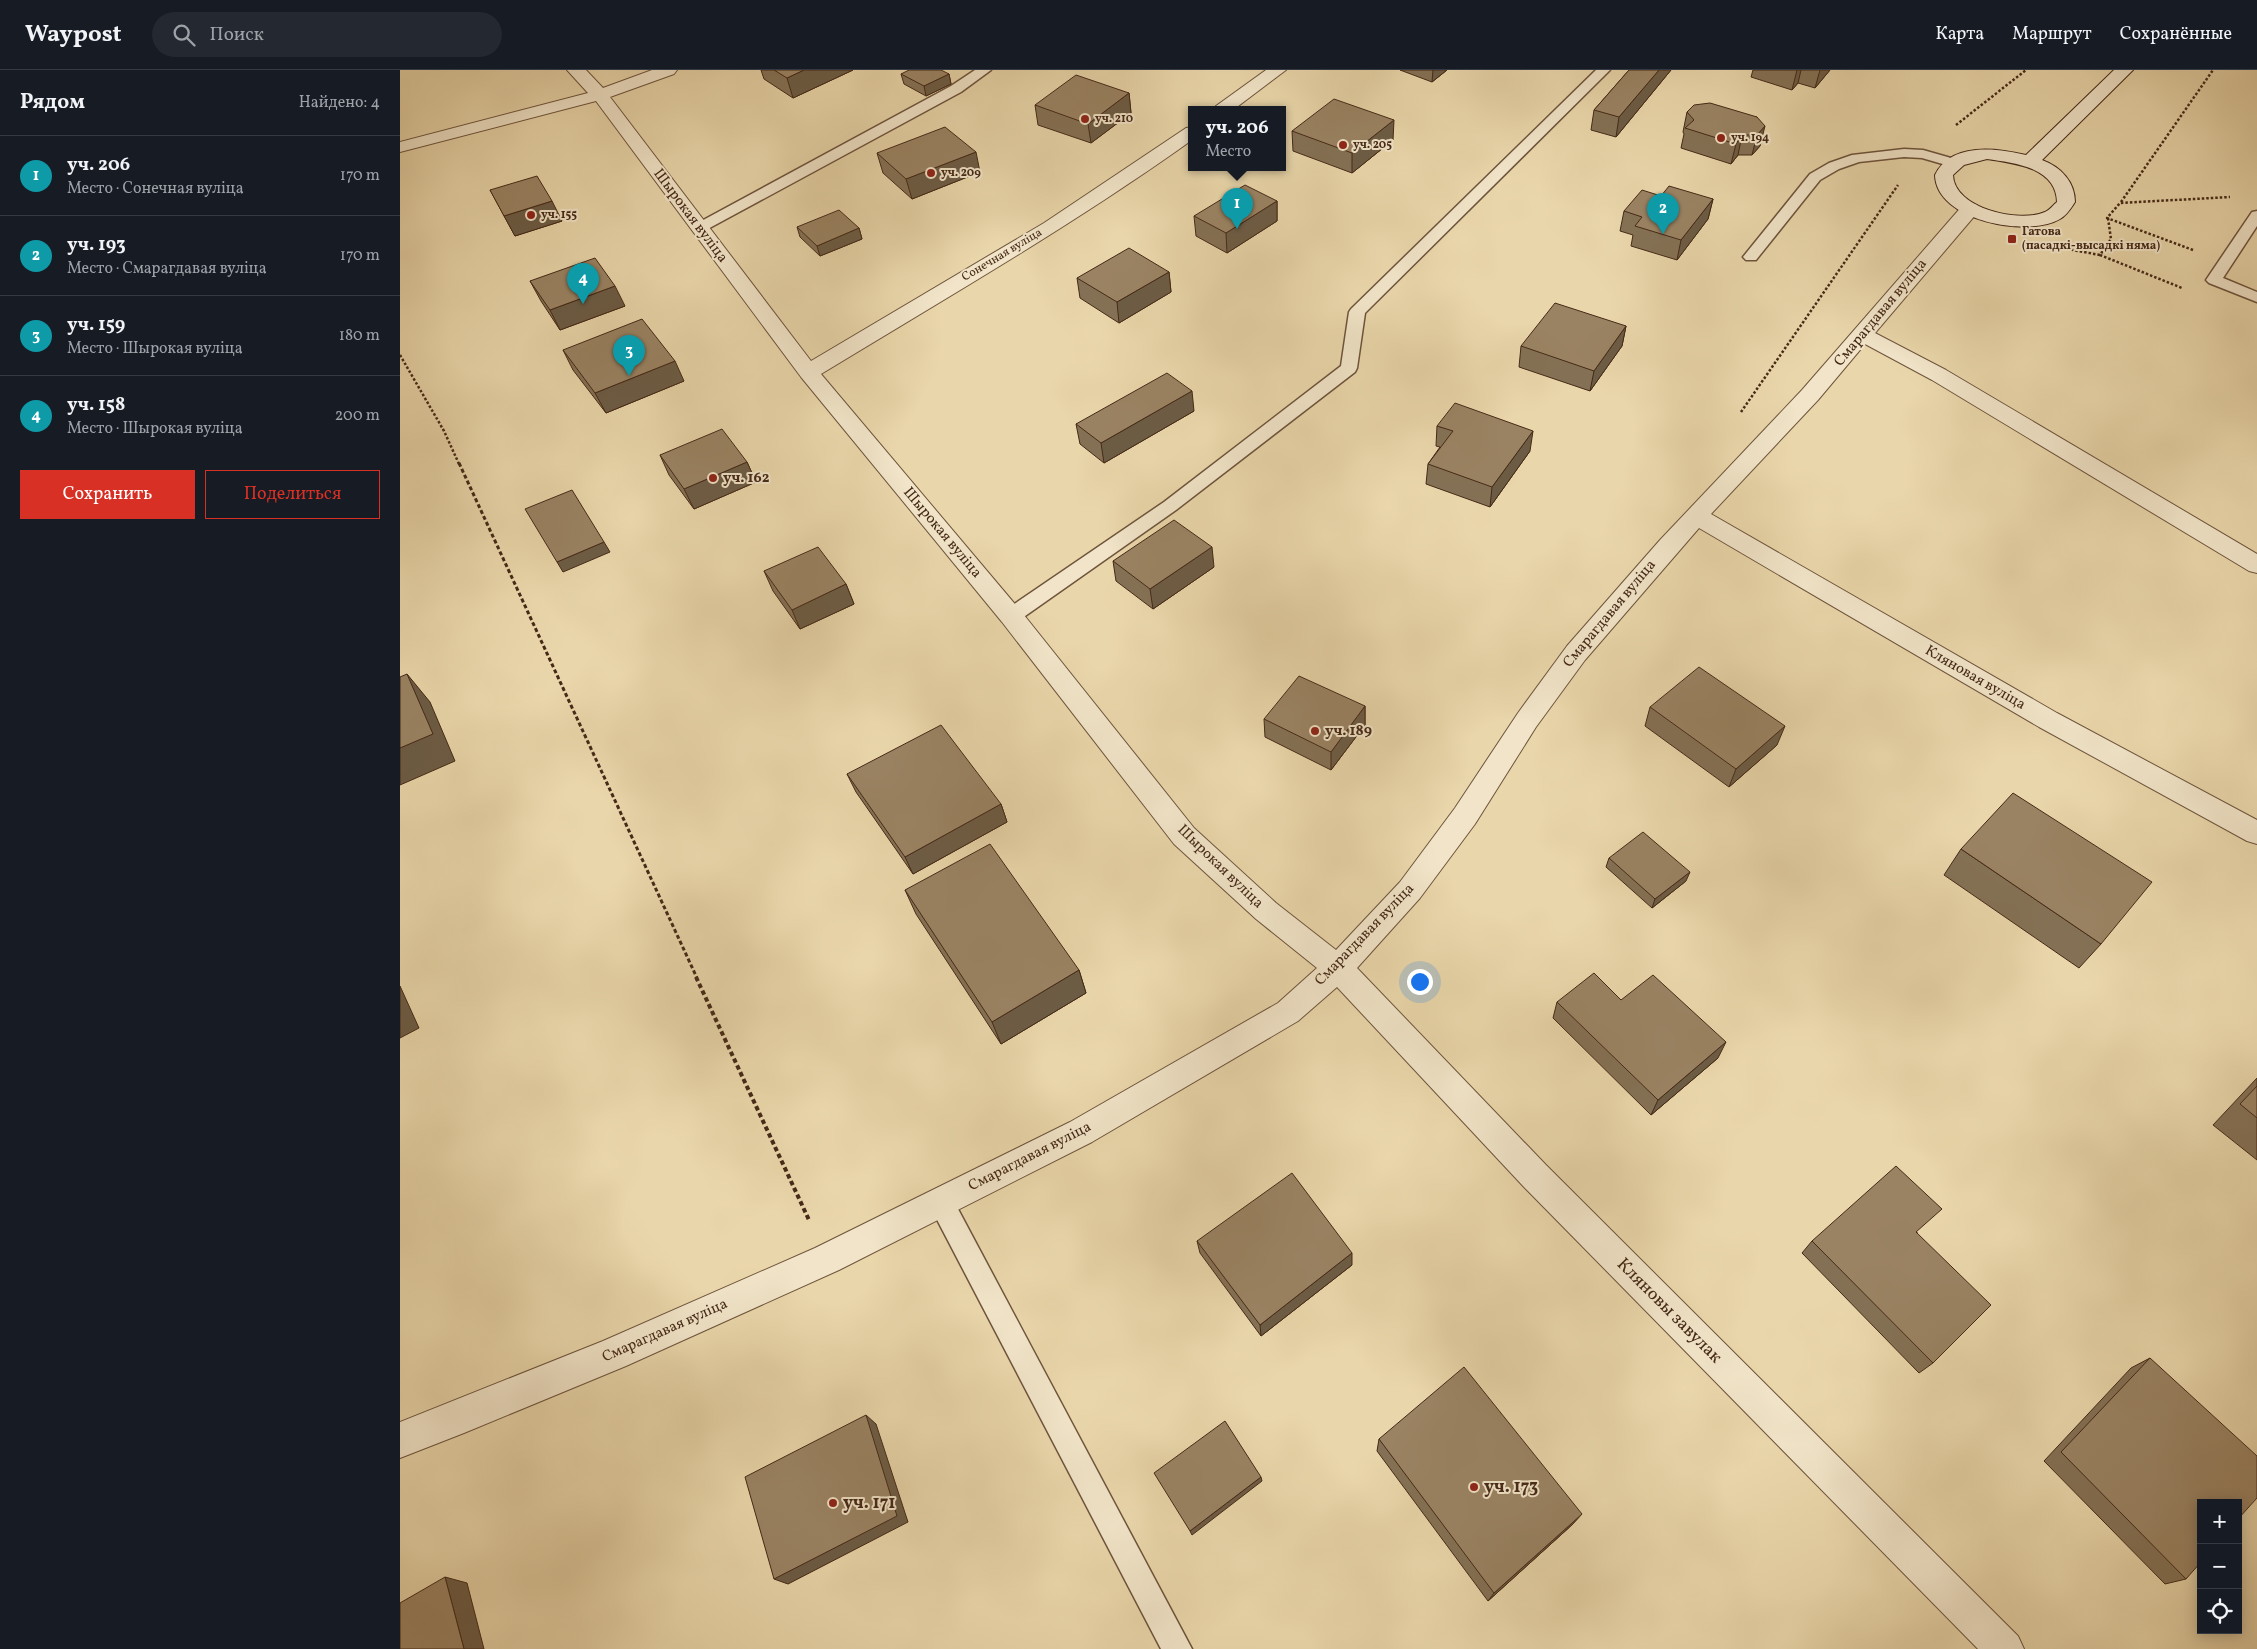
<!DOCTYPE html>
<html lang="ru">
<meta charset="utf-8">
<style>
:root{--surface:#171b24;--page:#242831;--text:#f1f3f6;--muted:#9ea1a6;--line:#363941;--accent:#d93025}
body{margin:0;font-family:Vollkorn,serif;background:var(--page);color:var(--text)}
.controls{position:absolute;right:15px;bottom:15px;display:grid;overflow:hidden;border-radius:0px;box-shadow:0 2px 12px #0003}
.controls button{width:45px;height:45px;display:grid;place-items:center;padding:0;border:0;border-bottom:1px solid var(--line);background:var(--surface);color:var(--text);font:25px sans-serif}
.you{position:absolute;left:1019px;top:911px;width:18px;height:18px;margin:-12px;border:4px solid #fff;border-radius:50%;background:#1a73e8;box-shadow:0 0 0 8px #1a73e833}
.badge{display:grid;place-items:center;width:32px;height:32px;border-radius:50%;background:var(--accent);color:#fff;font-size:16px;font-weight:700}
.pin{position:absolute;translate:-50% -41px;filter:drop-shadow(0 1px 2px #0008)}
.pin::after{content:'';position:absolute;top:26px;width:18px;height:15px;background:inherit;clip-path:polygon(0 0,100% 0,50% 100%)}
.popup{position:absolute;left:788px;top:36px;width:98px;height:65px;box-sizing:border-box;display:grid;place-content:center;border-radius:0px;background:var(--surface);filter:drop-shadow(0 1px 4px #0005);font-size:16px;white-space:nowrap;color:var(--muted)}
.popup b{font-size:19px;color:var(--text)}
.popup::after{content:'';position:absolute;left:50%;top:100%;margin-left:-10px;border:10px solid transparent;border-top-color:var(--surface)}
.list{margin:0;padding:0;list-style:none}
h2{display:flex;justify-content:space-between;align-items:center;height:65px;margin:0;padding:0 20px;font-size:21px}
h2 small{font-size:16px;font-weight:400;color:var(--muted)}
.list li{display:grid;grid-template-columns:32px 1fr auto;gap:15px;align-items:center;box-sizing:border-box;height:80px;padding:0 20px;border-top:1px solid var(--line)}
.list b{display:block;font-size:19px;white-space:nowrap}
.list p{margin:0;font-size:16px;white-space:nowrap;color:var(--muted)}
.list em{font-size:16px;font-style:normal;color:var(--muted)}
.actions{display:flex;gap:10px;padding:15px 20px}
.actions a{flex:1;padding:11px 0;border:1px solid var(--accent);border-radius:0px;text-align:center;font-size:18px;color:var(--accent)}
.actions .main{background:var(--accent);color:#fff}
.icon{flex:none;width:28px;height:28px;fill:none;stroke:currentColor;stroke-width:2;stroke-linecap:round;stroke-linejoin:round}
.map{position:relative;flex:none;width:1857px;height:1579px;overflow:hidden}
header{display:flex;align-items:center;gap:30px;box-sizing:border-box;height:70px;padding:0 25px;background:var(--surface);border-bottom:1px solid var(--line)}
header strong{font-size:24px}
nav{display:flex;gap:28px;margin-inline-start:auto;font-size:18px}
.search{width:350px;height:45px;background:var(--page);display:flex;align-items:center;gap:12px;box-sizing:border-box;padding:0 18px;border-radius:28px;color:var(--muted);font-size:19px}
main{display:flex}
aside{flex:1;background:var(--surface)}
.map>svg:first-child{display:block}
</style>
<header>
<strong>Waypost</strong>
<div class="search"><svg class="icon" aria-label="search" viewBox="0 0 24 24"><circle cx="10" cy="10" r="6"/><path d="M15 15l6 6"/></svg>Поиск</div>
<nav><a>Карта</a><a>Маршрут</a><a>Сохранённые</a></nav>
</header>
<main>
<aside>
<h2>Рядом<small>Найдено: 4</small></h2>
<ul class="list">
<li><span class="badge" style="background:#0f9aa8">1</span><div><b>уч. 206</b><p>Место · Сонечная вуліца</p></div><em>170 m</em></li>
<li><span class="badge" style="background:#0f9aa8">2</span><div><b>уч. 193</b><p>Место · Смарагдавая вуліца</p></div><em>170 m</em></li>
<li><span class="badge" style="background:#0f9aa8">3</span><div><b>уч. 159</b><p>Место · Шырокая вуліца</p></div><em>180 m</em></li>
<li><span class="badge" style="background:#0f9aa8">4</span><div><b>уч. 158</b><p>Место · Шырокая вуліца</p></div><em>200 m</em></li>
</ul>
<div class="actions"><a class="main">Сохранить</a><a>Поделиться</a></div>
</aside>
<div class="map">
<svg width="1857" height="1579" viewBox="0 0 1857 1579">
<rect width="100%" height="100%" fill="#e9d6aa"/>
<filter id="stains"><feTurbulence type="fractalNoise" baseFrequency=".004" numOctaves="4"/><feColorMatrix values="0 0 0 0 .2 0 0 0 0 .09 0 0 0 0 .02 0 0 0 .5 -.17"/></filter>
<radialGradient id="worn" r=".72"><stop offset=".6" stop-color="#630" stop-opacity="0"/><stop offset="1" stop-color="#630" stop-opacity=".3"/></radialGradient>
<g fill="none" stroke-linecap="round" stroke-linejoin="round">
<g stroke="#6e543c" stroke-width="3">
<g id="lane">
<path d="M575,0H591L561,22L304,161L299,162L292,158L294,155L551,16Z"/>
<path d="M1196,0H1210L965,243L957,298L955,302L776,440L618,551L611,553L604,551L602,546L604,541L764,432L941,296L949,242L951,239Z"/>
<path d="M1504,79L1523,80L1558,90L1560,93L1553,97L1522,88L1504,87L1459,92L1439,99L1420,110L1356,190H1346L1343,187L1410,104L1429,93L1452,85Z"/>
<path d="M1857,141V156L1823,208L1857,222V232L1809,213L1806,210L1852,142Z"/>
<path d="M541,1120L550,1124L792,1579H761L532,1140L529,1132L532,1124Z"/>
</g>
</g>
<g stroke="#6e543c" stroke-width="2">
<g id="street">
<path d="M167,0H186L203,18L252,0H277L274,4L210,27L411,291L644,153L786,58L792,57V70C673,155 546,228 421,304L620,540L794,758L876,833L936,880L1000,812L1055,738L1118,643L1167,576L1260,470L1402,320L1563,135L1570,133L1577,135L1579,139L1577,143L1475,263L1546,300L1857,484V503L1849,501L1532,310L1465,274L1418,330L1311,444L1657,643L1857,750V774L1847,771L1639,657L1299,458L1185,590L1136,657L1075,754L1020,828L957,898L1146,1095L1618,1566L1624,1579H1578L1124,1117L937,917L898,951L692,1072L439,1200L226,1296L64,1363L0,1388V1352L203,1271L415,1178L670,1052L878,933L917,898L856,849L774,774L602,552L401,307L196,31L0,82V72L188,23Z"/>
<path d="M866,0H886L833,40H813L816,36Z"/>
</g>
</g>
<g stroke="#452917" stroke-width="2">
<path id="secondary" d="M1714,0H1733L1642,90C1661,97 1675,112 1675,132C1671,138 1667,145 1660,149C1628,168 1536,151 1535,105C1551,72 1597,78 1626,85ZM1587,89C1614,93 1656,97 1657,132C1653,135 1650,140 1645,142C1620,153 1554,139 1553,105L1564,95Z"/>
</g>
<g stroke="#452917" stroke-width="2.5" stroke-dasharray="2.5 2" stroke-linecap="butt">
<path d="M1556,55L1626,0"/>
<path d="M1721,132L1813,0"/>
<path d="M1708,148L1711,169L1700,185L1782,218"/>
<path d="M1662,178L1700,185"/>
<path d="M1793,180L1707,148L1720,133L1830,127"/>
<path d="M0,285L44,361L59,394"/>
<path d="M1341,342L1498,115"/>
</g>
<path stroke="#452917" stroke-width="3" stroke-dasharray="4 2.5" stroke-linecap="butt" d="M59,393L297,908"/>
<path stroke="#452917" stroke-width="4" stroke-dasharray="4.5 3" stroke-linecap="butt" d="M296,907L409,1150"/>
<use href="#lane" fill="#f1e4c8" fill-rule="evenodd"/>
<use href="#street" fill="#f1e4c8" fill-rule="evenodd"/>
<use href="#secondary" fill="#f1e4c8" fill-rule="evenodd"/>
</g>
<g fill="#847155" stroke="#452917">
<path d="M361,0H453L393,28L364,9Z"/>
<path d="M1000,0H1047L1032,12Z"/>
<path d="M1229,0H1271L1216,67L1191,60L1194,40Z"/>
<path d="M1353,0H1430L1415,18L1398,13L1392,20L1351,7Z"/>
<path d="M501,4H549L551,14L526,26L504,14Z"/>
<path d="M729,23L731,43L691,73L638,55L635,35Z"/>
<path d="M1287,42L1357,47L1360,76L1352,85H1338L1331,94L1281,78L1284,64L1283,62Z"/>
<path d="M892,61L993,70L952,103L893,81Z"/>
<path d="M477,83L580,102L512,129L483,103Z"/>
<path d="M90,120L162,151L115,166Z"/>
<path d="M1261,126L1313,129L1308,149L1277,190L1231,176L1233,165L1220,161L1224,141Z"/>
<path d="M877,131V151L827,183L796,166L794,146Z"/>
<path d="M397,157L459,158L462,169L420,186L400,167Z"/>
<path d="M769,202L771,222L719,253L680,228L677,208Z"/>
<path d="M130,211L225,236L160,260L141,231Z"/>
<path d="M1226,256L1222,276L1190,321L1119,297L1121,276Z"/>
<path d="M163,280L284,311L206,343L173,300Z"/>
<path d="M794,341L704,393L680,374L676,354Z"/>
<path d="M1037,356L1130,381L1090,437L1026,414L1028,394L1040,377L1036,376Z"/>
<path d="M260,385L347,392L356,412L294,439L269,405Z"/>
<path d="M713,491L814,497L753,539L716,511Z"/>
<path d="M364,501L446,514L454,534L400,559L373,521Z"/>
<path d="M965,636V655L931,700L865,667L864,649Z"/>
<path d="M1250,637L1377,675L1329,717L1245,656Z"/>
<path d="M447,704L601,734L607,752L513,804L456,722Z"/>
<path d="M1561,779L1701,874L1679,898L1544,805Z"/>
<path d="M1209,788L1286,811L1252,838L1206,797Z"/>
<path d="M505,820L679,900L686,923L601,974L516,844Z"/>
<path d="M1221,930L1318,988L1251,1045L1153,948L1157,932Z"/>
<path d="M1857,1008V1090L1813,1055Z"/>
<path d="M1517,1162L1533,1293L1519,1303L1402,1183L1412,1171Z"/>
<path d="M797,1171L952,1195L861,1266L800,1183Z"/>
<path d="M1750,1288L1786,1509L1765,1514L1644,1391L1731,1298Z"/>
<path d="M979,1369L1173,1454L1088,1531L977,1381Z"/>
</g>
<g fill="#6c5c45" stroke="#452917">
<path d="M404,0H453L393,28L387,8Z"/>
<path d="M1033,0H1047L1032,12Z"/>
<path d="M1259,0H1271L1216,67L1219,47Z"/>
<path d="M1397,0H1401L1398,13L1392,20Z"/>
<path d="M1420,0H1430L1415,18Z"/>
<path d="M549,4L551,14L526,26L524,16Z"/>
<path d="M729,23L731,43L691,73L688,54Z"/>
<path d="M994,50L993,70L952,103V83Z"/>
<path d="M1365,56L1360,76L1352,85L1357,65Z"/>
<path d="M1342,65L1338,85L1331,94L1336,74Z"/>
<path d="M576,82L580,102L512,129L506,109Z"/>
<path d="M1313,129L1308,149L1277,190L1281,170Z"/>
<path d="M152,131L162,151L115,166L104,146Z"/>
<path d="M877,131V151L827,183L826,163Z"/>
<path d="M459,158L462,169L420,186L417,176Z"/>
<path d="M769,202L771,222L719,253L717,232Z"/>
<path d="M215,216L225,236L160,260L150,240Z"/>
<path d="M1226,256L1222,276L1190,321L1194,301Z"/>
<path d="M275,291L284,311L206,343L195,323Z"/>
<path d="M792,321L794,341L704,393L701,373Z"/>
<path d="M1133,361L1130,381L1090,437L1092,417Z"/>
<path d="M347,392L356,412L294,439L284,419Z"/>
<path d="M204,472L210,482L163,502L157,492Z"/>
<path d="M812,477L814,497L753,539L750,519Z"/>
<path d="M446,514L454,534L400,559L392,540Z"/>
<path d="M7,604L30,632L55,691L0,715V678Z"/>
<path d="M965,636V655L931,700V682Z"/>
<path d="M1385,656L1377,675L1329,717L1336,699Z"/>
<path d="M601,734L607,752L513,804L505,787Z"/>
<path d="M1290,802L1286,811L1252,838L1255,829Z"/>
<path d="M679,900L686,923L601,974L592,952Z"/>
<path d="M0,916L19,958L0,968Z"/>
<path d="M1326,972L1318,988L1251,1045L1258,1030Z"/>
<path d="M952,1183V1195L861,1266L860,1255Z"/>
<path d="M466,1345L476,1354L508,1452L388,1514L374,1509Z"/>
<path d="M861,1407L862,1411L792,1465L790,1461Z"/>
<path d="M1182,1444L1173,1454L1088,1531L1094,1523Z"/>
<path d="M45,1507L67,1513L84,1579H64Z"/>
</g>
<g fill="#9a8363" stroke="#452917">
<path d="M374,0H404L387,8Z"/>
<path d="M509,0H541L549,4L524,16L501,4Z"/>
<path d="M1229,0H1259L1219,47L1194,40Z"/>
<path d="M676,5L729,23L688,54L635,35Z"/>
<path d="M934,29L994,50L952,83L892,61Z"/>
<path d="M1310,33L1357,47L1365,56L1357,65H1342L1336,74L1285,58L1294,50L1287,42L1294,35Z"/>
<path d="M545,57L576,82L506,109L477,83Z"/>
<path d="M137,106L152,131L104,146L90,120Z"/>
<path d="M845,115L877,131L826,163L794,146Z"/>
<path d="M1269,116L1313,129L1281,170L1235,156L1242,147L1224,141L1242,120L1261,126Z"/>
<path d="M439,140L459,158L417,176L397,157Z"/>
<path d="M729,178L769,202L717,232L677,208Z"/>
<path d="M195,188L215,216L150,240L130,211Z"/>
<path d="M1155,233L1226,256L1194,301L1121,276Z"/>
<path d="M242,249L275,291L195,323L163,280Z"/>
<path d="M767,303L792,321L701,373L676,354Z"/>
<path d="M1055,333L1133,361L1092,417L1028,394L1053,361L1037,356Z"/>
<path d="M322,359L347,392L284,419L260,385Z"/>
<path d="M172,420L204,472L157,492L125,439Z"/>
<path d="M774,450L812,477L750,519L713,491Z"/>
<path d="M418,477L446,514L392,540L364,501Z"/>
<path d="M1299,597L1385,656L1336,699L1250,637Z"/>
<path d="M7,604L33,664L0,678V607Z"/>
<path d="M899,606L965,636L931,682L864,649Z"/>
<path d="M541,655L601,734L505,787L447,704Z"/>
<path d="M1613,723L1752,812L1701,874L1561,779Z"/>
<path d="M1243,762L1290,802L1255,829L1209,788Z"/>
<path d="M590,774L679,900L592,952L505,820Z"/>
<path d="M1194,903L1221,930L1253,905L1326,972L1258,1030L1157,932Z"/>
<path d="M1857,1016V1048L1840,1034Z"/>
<path d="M1496,1096L1542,1139L1516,1162L1591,1235L1533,1293L1412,1171Z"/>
<path d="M892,1103L952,1183L860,1255L797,1171Z"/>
<path d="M1750,1288L1857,1386V1428L1838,1449V1433H1801V1492L1786,1509L1661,1382Z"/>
<path d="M1064,1297L1182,1444L1094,1523L979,1369Z"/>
<path d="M466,1345L497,1446L374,1509L345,1407Z"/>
<path d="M825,1351L861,1407L790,1461L754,1403Z"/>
<path d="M45,1507L64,1579H0V1533Z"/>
</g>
<g fill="#8f2418" stroke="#f1e4c8" stroke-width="2">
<circle cx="685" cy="49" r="5"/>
<circle cx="1321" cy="68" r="5"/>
<circle cx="943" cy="75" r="5"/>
<circle cx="531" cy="103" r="5"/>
<circle cx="131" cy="145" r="5"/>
<rect x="1607" y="164" width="10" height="10" rx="2.5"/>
<circle cx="313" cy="408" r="5"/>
<circle cx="915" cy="661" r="5"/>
<circle cx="1074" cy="1417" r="5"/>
<circle cx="433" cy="1433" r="5"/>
</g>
<g text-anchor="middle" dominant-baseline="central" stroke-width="4" stroke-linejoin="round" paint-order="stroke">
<g font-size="12" font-weight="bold" fill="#452917" stroke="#f1e4c8" text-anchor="start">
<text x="695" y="49">уч. 210</text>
<text x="1331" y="68">уч. 194</text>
<text x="953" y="75">уч. 205</text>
<text x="541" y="103">уч. 209</text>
<text x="141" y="145">уч. 155</text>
<text x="1622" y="162">Гатова<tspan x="1622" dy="14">(пасадкі-высадкі няма)</tspan></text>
</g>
<g font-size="12" fill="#452917" stroke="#f1e4c8">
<text transform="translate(602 185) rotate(-31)">Сонечная вуліца</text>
</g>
<g font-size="15" fill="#452917" stroke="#f1e4c8">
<text transform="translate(290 146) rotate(53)">Шырокая вуліца</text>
<text transform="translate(1481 243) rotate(-50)">Смарагдавая вуліца</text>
<text transform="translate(542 463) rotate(50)">Шырокая вуліца</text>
<text transform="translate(1210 544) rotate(-50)">Смарагдавая вуліца</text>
<text transform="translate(1575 608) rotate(30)">Кляновая вуліца</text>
<text transform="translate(820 797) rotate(44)">Шырокая вуліца</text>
<text transform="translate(965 865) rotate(-46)">Смарагдавая вуліца</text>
<text transform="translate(630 1087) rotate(-27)">Смарагдавая вуліца</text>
<text transform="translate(265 1261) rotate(-24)">Смарагдавая вуліца</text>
</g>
<g font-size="15" font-weight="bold" fill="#452917" stroke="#f1e4c8" text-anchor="start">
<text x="323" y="408">уч. 162</text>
<text x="925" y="661">уч. 189</text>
</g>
<g font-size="18" fill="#452917" stroke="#f1e4c8">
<text transform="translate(1269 1241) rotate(45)">Кляновы завулак</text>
</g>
<g font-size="18" font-weight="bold" fill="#452917" stroke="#f1e4c8" text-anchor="start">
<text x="1084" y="1417">уч. 173</text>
<text x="443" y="1433">уч. 171</text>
</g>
</g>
<rect width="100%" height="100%" filter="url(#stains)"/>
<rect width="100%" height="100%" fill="url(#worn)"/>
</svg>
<div class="controls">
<button>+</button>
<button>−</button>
<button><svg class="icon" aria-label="locate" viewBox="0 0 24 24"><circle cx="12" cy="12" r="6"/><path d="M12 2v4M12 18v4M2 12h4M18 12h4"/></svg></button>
</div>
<div class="you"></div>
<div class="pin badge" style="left:837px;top:159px;background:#0f9aa8">1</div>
<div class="popup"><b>уч. 206</b>Место</div>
<div class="pin badge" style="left:1263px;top:164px;background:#0f9aa8">2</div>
<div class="pin badge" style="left:229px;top:306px;background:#0f9aa8">3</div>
<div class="pin badge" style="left:183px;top:234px;background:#0f9aa8">4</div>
</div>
</main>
